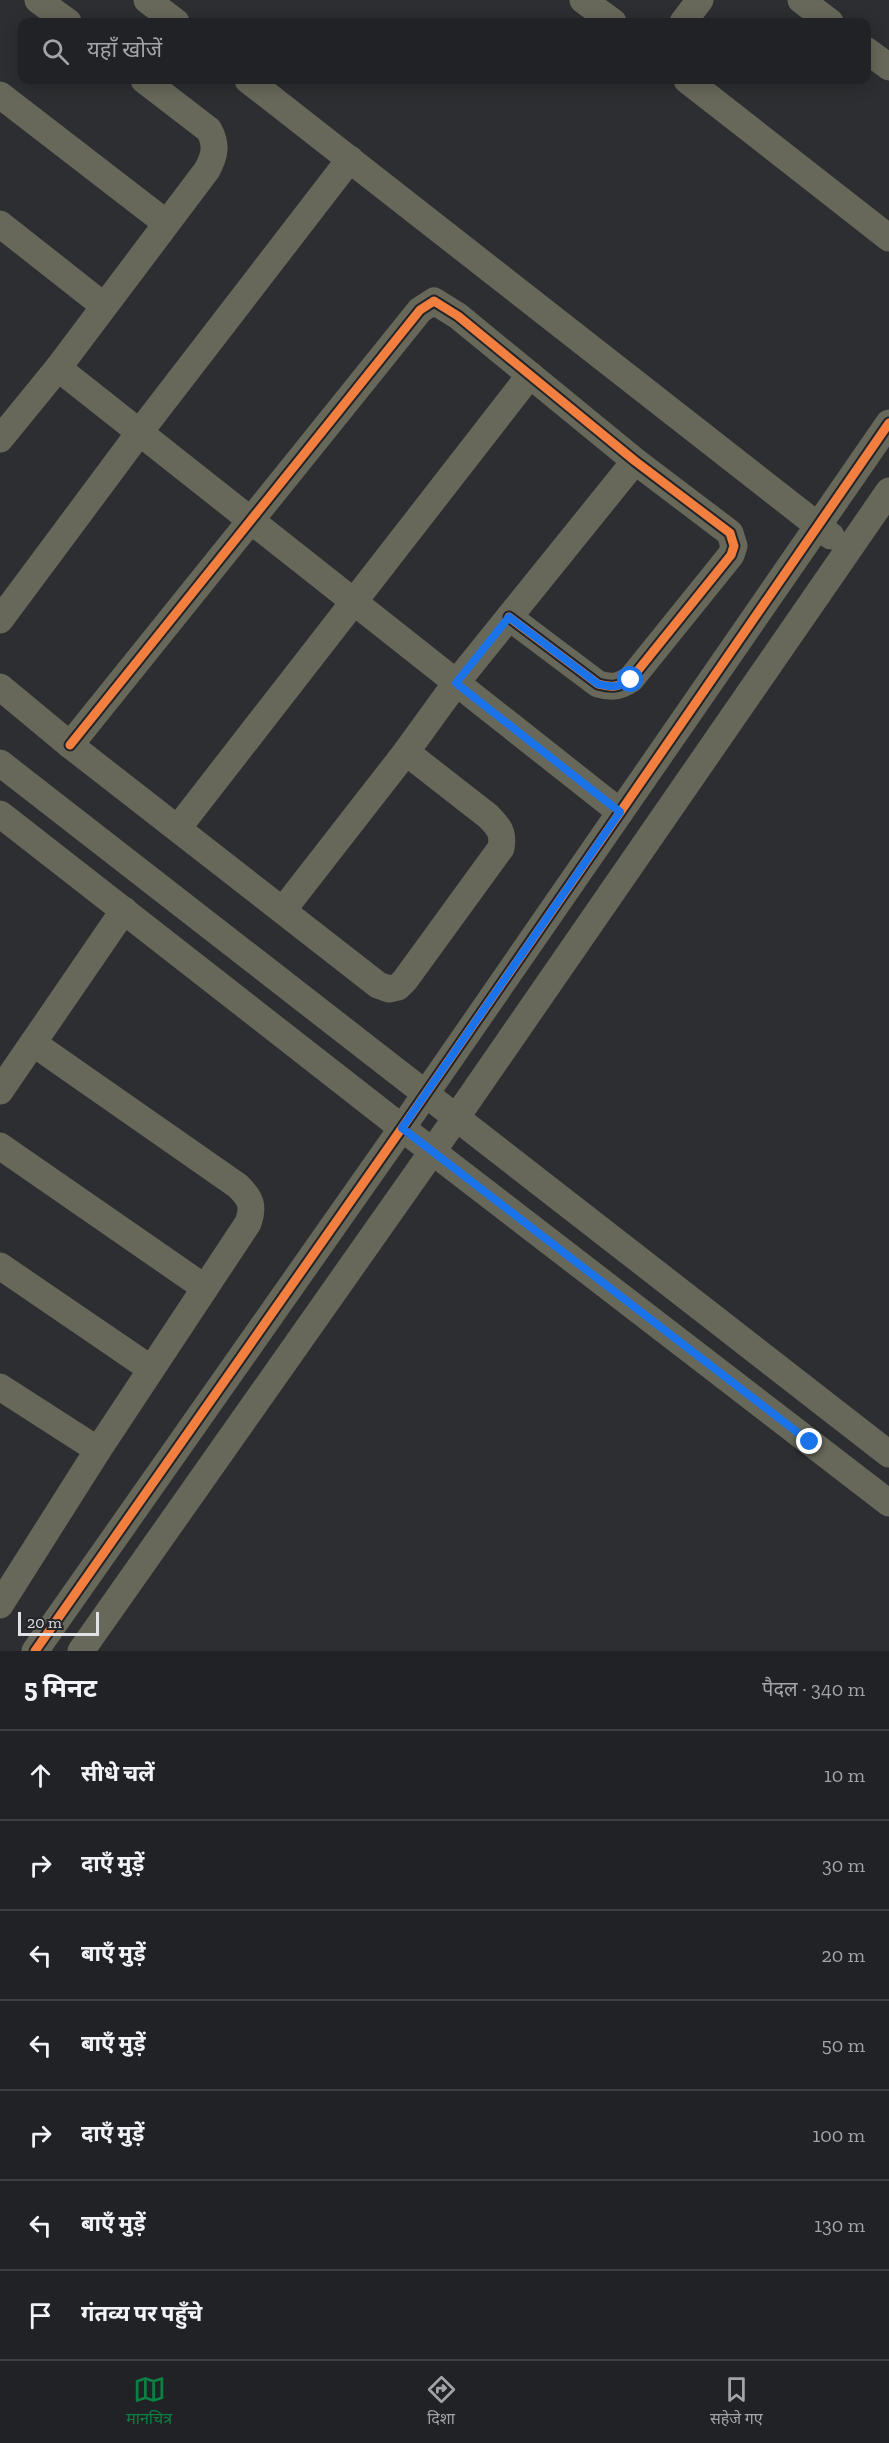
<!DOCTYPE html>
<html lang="hi">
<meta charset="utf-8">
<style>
:root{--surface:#212225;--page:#292a2d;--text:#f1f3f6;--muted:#a2a4a7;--line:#3e3f42;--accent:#0b8043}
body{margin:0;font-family:"Zilla Slab","Noto Sans Devanagari",serif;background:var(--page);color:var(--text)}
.scale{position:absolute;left:18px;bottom:15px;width:81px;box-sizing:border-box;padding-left:6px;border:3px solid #e0e2e5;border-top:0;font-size:16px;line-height:21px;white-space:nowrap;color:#e0e2e5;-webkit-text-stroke:4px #222428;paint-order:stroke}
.stop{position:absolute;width:18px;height:18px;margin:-14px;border:4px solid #1a73e8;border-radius:50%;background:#fff}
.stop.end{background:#1a73e8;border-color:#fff;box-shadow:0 2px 6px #0008}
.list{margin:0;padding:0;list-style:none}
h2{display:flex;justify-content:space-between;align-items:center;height:78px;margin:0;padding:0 24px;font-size:26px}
h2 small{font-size:20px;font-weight:400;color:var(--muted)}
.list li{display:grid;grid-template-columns:39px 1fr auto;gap:18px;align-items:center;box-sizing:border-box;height:90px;padding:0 24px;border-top:2px solid var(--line)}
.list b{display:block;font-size:22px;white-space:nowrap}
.list em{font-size:20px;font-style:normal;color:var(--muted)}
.icon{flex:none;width:33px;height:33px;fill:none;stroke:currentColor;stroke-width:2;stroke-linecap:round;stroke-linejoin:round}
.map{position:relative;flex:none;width:889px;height:1651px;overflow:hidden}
.search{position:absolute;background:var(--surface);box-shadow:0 3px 15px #0003;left:18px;right:18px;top:18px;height:66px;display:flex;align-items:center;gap:15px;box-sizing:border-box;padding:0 21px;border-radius:12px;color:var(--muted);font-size:22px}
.sheet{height:708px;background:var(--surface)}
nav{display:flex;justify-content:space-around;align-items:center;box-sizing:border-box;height:84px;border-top:2px solid var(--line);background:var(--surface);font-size:16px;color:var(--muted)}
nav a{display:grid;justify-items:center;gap:3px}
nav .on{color:var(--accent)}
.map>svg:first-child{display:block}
</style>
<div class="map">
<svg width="889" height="1651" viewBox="0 0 889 1651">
<rect width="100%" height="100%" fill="#2c2e31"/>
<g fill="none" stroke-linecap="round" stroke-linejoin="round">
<g stroke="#67685a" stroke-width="27">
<path d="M38,0L68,22"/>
<path d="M147,0L176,22"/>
<path d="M583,0L613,22"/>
<path d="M801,0L830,22"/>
<path d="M683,22L700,0"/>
<path d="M866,50L889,67"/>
<path d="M248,80L831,536"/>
<path d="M687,80L889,238"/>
<path d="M0,95L166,223"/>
<path d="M0,224L104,306"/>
<path d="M58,368L620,812"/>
<path d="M0,439L58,368L207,170C215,155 217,145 209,130L144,80"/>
<path d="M0,620L139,433L350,159"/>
<path d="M0,687L70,745L378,985L389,989L398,987L405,980L501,848C504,833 499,827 488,816L406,752"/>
<path d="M70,745L420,310L434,301L458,316L635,461L730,533L734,546L731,555L631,679C619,687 612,688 598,684L509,617"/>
<path d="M0,763L889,1454"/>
<path d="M0,814L402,1128L889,1503"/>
<path d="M178,828L530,375"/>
<path d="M283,910L406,752L456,683L635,461"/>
<path d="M0,1091L124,910"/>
<path d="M0,1146L205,1288"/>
<path d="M0,1266L151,1369"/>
<path d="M0,1387L98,1450"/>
<path d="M0,1605L98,1450L248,1223C254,1206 251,1199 238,1186L33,1043"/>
<path d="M35,1651L402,1128L889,423"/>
<path d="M81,1651L456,1118L889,491"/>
</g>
<g stroke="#222428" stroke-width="13">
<g id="cycleway">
<path d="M70,745L420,310L434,301L458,316L635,461L730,533L734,546L731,555L631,679C619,687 612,688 598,684L509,617"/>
<path d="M35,1651L402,1128L889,423"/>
</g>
</g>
<use href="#cycleway" stroke="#f27e40" stroke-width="9"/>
</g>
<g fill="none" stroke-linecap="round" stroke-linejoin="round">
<path stroke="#1a73e8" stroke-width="8" d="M631,680C619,687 612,688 598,684L509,617L456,683L620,812L402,1128L810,1442"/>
</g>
</svg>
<div class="scale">20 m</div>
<div class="stop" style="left:631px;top:680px"></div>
<div class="stop end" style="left:810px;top:1442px"></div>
<div class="search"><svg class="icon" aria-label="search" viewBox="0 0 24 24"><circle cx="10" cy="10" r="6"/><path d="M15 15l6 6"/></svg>यहाँ खोजें</div>
</div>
<section class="sheet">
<h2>5 मिनट<small>पैदल · 340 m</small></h2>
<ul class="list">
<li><svg class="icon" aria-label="ahead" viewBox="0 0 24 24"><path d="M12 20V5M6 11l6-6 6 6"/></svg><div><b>सीधे चलें</b></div><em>10 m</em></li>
<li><svg class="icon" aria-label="right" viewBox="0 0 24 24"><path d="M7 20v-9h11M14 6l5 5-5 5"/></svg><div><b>दाएँ मुड़ें</b></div><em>30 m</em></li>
<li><svg class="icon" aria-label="left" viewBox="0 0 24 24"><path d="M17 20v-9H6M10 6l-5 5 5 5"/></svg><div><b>बाएँ मुड़ें</b></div><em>20 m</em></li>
<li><svg class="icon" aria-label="left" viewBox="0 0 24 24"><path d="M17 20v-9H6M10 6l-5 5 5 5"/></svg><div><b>बाएँ मुड़ें</b></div><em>50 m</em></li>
<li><svg class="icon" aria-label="right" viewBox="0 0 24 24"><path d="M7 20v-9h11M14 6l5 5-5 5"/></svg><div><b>दाएँ मुड़ें</b></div><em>100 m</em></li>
<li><svg class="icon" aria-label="left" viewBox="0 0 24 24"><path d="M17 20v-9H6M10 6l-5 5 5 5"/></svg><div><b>बाएँ मुड़ें</b></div><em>130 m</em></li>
<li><svg class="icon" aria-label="arrive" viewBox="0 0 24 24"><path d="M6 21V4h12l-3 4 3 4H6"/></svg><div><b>गंतव्य पर पहुँचे</b></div></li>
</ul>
</section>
<nav>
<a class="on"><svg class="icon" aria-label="map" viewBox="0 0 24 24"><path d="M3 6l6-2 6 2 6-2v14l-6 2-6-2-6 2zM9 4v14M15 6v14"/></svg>मानचित्र</a>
<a><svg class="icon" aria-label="directions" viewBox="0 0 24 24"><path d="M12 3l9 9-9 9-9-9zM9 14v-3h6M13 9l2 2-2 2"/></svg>दिशा</a>
<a><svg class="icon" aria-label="saved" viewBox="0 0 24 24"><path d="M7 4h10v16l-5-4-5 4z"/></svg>सहेजे गए</a>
</nav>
